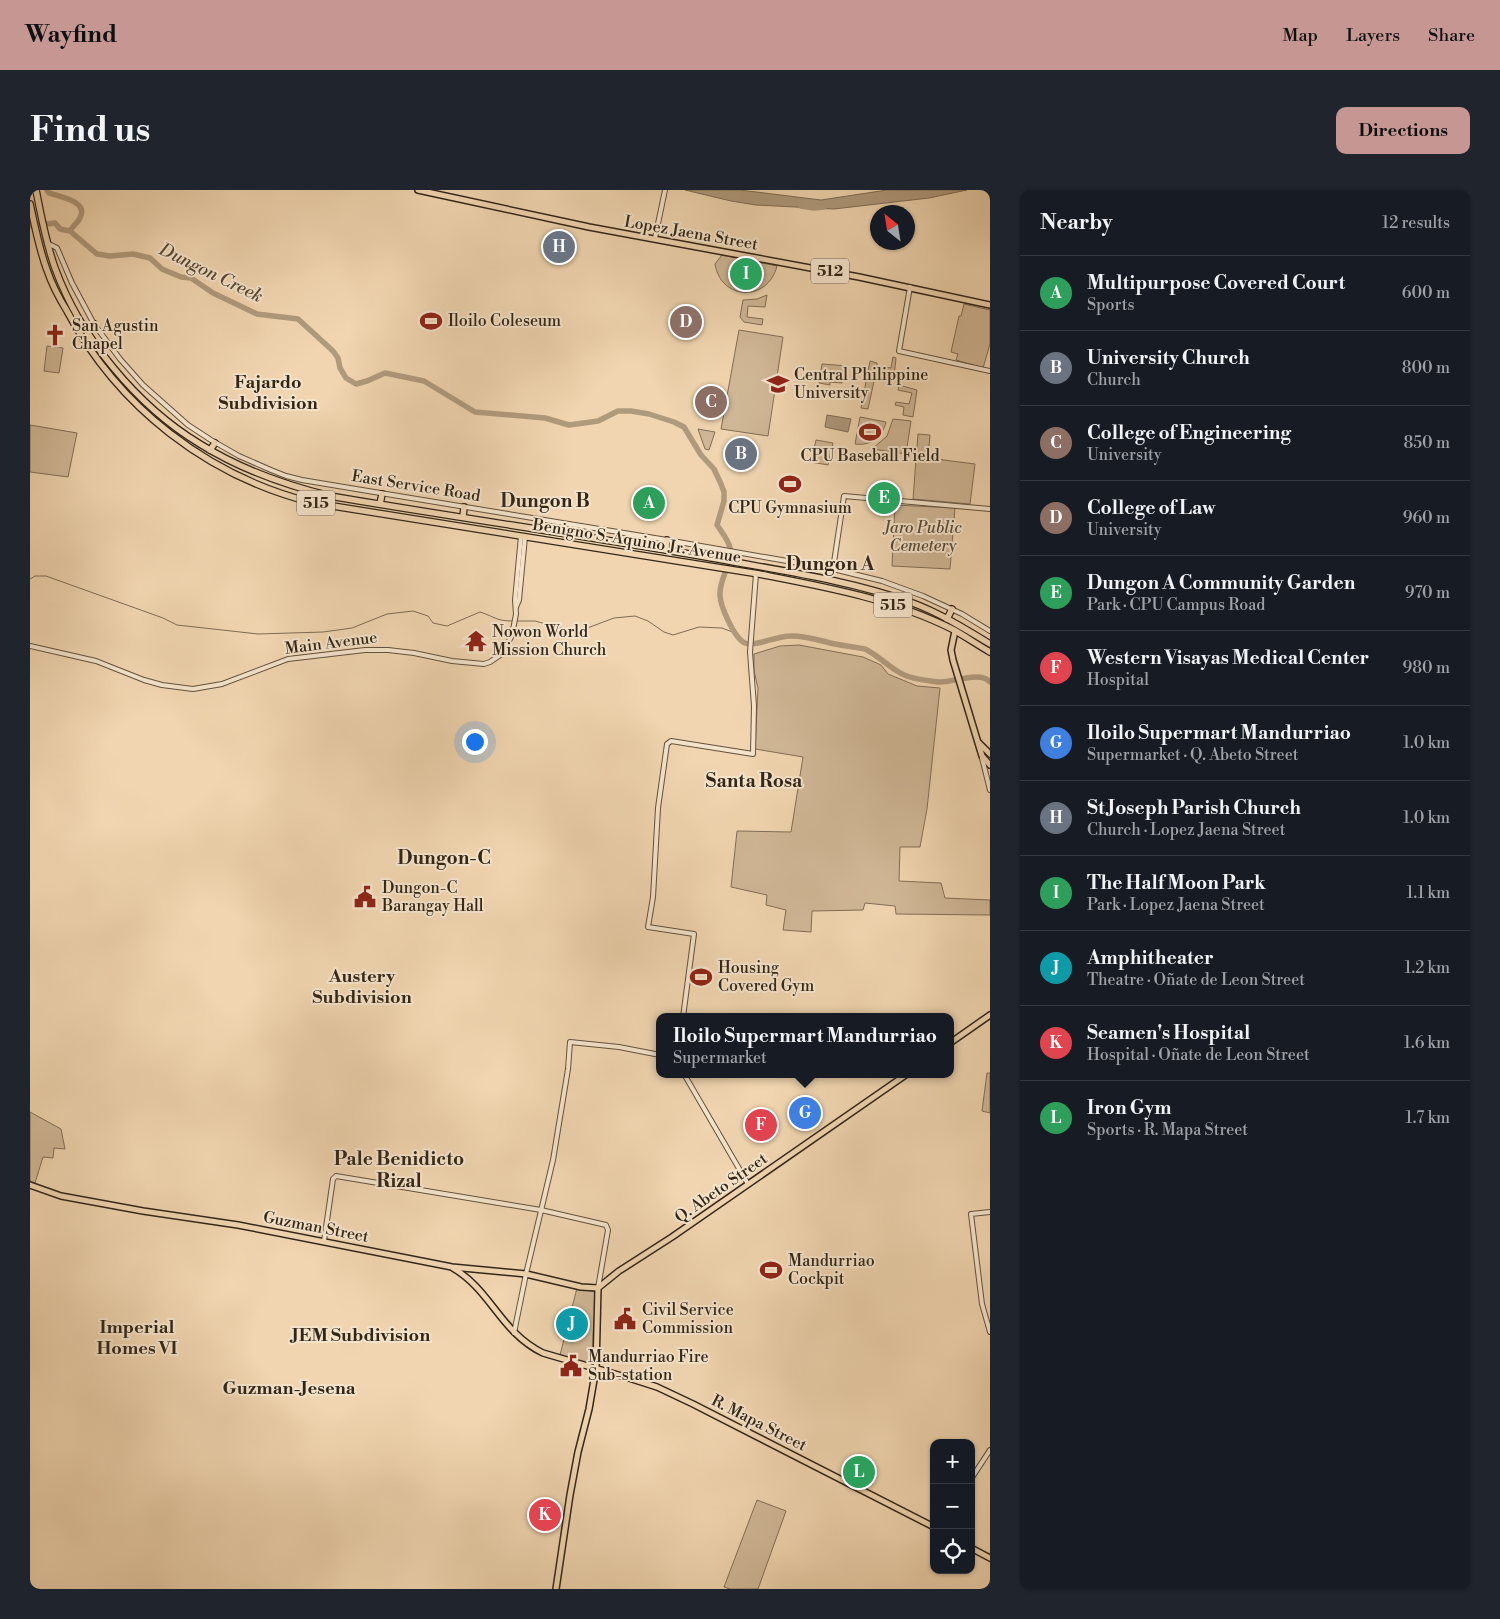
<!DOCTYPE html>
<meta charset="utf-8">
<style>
:root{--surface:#171b24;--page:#20242c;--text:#f1f3f6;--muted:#9ea1a6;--line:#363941;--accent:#c59692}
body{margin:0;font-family:"Libre Bodoni",serif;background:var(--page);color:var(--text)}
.controls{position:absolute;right:15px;bottom:15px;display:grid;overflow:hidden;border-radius:10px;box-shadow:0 1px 4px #0004}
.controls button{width:45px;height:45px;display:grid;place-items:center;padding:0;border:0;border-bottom:1px solid var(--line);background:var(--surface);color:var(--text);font:25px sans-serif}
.compass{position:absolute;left:840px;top:15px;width:45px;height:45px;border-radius:50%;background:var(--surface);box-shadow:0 1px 4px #0004;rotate:330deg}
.you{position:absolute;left:444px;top:551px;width:18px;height:18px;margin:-12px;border:4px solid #fff;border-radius:50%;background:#1a73e8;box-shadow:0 0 0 8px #1a73e833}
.badge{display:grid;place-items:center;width:32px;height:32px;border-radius:50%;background:var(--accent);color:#fff;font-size:16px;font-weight:700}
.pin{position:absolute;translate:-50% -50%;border:2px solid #fff;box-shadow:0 1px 5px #0006}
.popup{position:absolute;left:626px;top:823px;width:298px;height:65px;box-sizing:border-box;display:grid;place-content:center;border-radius:10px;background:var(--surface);filter:drop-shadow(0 1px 4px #0005);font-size:16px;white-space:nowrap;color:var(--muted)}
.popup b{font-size:19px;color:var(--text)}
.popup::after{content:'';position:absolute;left:50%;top:100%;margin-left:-10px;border:10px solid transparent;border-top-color:var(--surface)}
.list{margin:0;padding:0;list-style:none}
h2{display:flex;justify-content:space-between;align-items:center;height:65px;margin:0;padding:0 20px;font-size:21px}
h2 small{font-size:16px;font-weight:400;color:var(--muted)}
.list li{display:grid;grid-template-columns:32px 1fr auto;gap:15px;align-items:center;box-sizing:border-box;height:75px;padding:0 20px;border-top:1px solid var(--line)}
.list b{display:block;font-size:19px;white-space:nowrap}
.list p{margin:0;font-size:16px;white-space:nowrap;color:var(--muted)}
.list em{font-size:16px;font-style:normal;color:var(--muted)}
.icon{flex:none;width:28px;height:28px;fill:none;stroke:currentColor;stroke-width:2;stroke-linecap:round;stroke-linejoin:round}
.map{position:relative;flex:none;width:960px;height:1399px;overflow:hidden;border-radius:10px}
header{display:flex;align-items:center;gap:30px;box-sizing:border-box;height:70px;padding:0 25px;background:var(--accent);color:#111}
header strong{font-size:24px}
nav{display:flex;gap:28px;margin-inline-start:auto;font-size:18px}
.intro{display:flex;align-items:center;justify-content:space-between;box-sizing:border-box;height:120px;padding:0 30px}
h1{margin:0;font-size:35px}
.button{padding:12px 22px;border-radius:10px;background:var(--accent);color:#111;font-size:18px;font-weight:700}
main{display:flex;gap:30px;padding:0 30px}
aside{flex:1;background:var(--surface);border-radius:10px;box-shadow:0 1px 4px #0004}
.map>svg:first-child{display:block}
</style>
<header>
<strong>Wayfind</strong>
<nav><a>Map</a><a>Layers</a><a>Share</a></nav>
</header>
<div class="intro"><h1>Find us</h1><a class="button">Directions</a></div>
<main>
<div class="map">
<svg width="960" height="1399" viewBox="0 0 960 1399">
<rect width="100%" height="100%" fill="#f0d5b0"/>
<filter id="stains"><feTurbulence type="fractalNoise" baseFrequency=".004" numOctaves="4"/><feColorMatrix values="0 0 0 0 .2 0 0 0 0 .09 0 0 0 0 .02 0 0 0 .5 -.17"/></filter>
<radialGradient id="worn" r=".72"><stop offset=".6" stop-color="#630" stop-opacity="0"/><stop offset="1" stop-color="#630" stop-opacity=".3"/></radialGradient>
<g fill="#d0b796" stroke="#826e56">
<path d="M692,65L747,76C738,112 691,111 685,74Z"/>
<path d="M737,105L735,117L718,116L717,127L733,129L732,135L714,132L710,127L713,110L727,109Z"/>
<path d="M934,114L960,120V154L953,178L926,170L928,164L921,162L929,126H931Z"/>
<path d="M709,140L753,147L738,246L691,239Z"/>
<path d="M17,156L33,158L29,183L14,181Z"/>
<path d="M863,167L866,168L864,187L860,186V183V184L846,182L838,219L831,218L840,171L847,173V176L861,178Z"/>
<path d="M792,174L818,176L813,182L812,193L800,192V195L789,193Z"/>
<path d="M869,195L887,200L883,227L873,225L874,217L865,215L866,212L879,214L882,203L868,200Z"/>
<path d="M830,227L856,232C852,248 841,256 825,254Z"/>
<path d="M863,229L881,231L876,264L842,259L857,246Z"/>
<path d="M0,235L47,243L38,287L0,282Z"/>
<path d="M668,239L685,242L679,260L675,259Z"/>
<path d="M888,244L900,245L898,268L945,274L940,314L883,309Z"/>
<path d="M786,250L803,253L798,275L781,272Z"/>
<path d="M865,315L925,318L920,379L862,376Z"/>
<path d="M769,455L833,467L851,475L858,484L887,496L910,498L897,619L890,657H870L869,691L911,693L915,708L960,710V725L866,724L865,716L835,713L833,720L782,721L781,742L753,740L756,720L736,715L737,705L701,697L707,641L761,642L773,567L725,559L728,498L724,481V464L750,456Z"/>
<path d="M957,883H960V923L952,921Z"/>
<path d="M0,922L31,939L35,959L24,958L23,968L13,967L5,993L0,991Z"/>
<path d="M547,1098L566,1102L563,1145V1171L559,1174L530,1165Z"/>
<path d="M727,1310L756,1321L728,1399H700L694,1397Z"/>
</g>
<g fill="#b09a7c" stroke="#7e6c54">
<path d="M655,0H710L791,10L857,0H937L899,8L804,19L726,15L701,11Z"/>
<path d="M797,225L821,229L818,242L795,237Z"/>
</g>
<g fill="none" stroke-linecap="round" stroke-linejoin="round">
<g stroke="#7e6c54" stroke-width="1">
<path d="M0,389L5,386H16L133,428L147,435L228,444L293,442L322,438L357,424L383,421L398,426L403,433L417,436L450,422C466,427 465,431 483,431"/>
<path d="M487,431H505L538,440H552L584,428L605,426L618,431L634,442L643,445L669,437L692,438L705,443"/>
</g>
<g stroke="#b09a7c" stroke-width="5.5">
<path d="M17,0L19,3C30,7 59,11 50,28C48,32 43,36 40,41"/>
<path d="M771,16L784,18L794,17"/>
<path d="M0,36L25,33L30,39L40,41L67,64L80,66L103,64L120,68L132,79L151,87L161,88L183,103L227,124L268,129L303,161L308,168L310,178L316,188L326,194L337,191L355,183L394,191L445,222L515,228L539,235L568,231L588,221H601L619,224L644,232L654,237L671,265L684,279L691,294L694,302V311L687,335C691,341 699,351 700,358C702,374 690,388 690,403C689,414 704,448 715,453C725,457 747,446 760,446C775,445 790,451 805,454C815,456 825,457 835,459C847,465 856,474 867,481C879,489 894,490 908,492C923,493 950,480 960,492"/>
</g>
<g stroke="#62523d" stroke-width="6">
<g id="minor">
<path d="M625,48L635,0"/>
<path d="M17,53L27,58L42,93L64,134L90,169L113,195L158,235L181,250L209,266L241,280L256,286L272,290L332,300L637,350L803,379L852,391L893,406L932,424L960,441"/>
<path d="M880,97L869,161L960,181"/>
<path d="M803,379L814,306L960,319"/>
<path d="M486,417L489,410L495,347"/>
<path d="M0,456L66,471L114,490L132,495L163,499L192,494L258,469L335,460H358L384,463L422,471L454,474L460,472L473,463L482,445L486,424L485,410L491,346"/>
<path d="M952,568L960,600"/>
<path d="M653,827L664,744L618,737L623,707L628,618L637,554L641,551L723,564L724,516L720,462L726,384"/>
<path d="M654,884L718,994"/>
<path d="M960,1022L941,1024L952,1114L960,1142"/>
<path d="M294,1051L303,989L306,986L511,1020L576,1035L578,1040L568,1098"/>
<path d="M484,1143L496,1084L523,970L538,879L540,852L589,857L630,865"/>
<path d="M941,1289L960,1260"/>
</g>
</g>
<g stroke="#332617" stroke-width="8">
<g id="major">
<path d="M388,0L559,37L829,87L960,115"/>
<path d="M925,441L921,460L923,470L952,566L960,575"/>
<path d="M949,553L960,564"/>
<path d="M920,853L960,825"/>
<path d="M0,995L31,1006L113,1021L208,1035L422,1077L496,1084L551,1097L568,1098"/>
<path d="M423,1078C461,1100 471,1143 513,1163L602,1189L627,1197L663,1214L904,1337"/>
<path d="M568,1098L589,1081L642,1047L877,884"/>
<path d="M941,1358L960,1368"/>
<path d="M526,1399L540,1305L548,1262L559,1219L566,1178L568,1098"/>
</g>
</g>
<g stroke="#332617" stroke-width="8">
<g id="highway">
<path d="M6,0C11,26 16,53 25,78C50,147 107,216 170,254C210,279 255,295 300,306C429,328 559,346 688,369C752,381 818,390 880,412C908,422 934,438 960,454"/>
<path d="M0,14C5,36 9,59 17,80C22,95 29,108 37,121C88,217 178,287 284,313L729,384C796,397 863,409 924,440C936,447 948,455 960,462"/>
<path d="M56,138L64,134"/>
<path d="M180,260L185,253"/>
<path d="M350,314L352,304"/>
<path d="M433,327L434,317"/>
<path d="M636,360L637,350"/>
<path d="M917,429L922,419"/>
</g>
</g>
<use href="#minor" stroke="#f5e4cc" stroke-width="4"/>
<use href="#major" stroke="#f0d5b0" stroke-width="5"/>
<use href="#highway" stroke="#f0d5b0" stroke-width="5.5"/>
</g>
<defs>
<g id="stadium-bare" transform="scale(1.725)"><path d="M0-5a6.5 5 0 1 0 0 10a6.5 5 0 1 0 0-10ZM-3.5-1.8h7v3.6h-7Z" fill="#8f2418" stroke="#f5e4cc" stroke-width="2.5" paint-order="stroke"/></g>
<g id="church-bare" transform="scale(1.725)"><path d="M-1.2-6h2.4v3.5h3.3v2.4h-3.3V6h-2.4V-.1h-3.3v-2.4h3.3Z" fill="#8f2418" stroke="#f5e4cc" stroke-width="2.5" paint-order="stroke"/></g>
<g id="university-bare" transform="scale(1.725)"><path d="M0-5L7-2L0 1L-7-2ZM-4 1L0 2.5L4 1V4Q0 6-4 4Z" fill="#8f2418" stroke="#f5e4cc" stroke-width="2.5" paint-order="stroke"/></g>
<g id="temple-bare" transform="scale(1.725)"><path d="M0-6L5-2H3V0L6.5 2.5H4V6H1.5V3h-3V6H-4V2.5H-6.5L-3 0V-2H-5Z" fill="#8f2418" stroke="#f5e4cc" stroke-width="2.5" paint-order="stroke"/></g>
<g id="civic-bare" transform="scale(1.725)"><path d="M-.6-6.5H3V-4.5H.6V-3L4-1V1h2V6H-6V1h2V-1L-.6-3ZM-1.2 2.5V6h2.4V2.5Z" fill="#8f2418" stroke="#f5e4cc" stroke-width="2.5" paint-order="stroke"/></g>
</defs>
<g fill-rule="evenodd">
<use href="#stadium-bare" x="401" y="131"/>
<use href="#church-bare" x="25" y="145"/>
<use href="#university-bare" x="748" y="194"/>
<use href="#stadium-bare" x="840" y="242"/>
<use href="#stadium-bare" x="760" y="294"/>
<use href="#temple-bare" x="446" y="451"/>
<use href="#civic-bare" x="335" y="707"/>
<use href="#stadium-bare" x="671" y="787"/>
<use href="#stadium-bare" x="741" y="1080"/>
<use href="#civic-bare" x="595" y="1129"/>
<use href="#civic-bare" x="541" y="1176"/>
</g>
<g text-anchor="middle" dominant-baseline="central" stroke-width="4" stroke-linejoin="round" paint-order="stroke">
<g fill="#f5e4cc" stroke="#6d5f4d" stroke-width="1">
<rect x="781" y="68.5" width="38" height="25" rx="4"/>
<rect x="267" y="300.5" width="38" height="25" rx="4"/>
<rect x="844" y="402.5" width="38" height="25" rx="4"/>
</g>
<g font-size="15" font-weight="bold" fill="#332617">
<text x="800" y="81">512</text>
<text x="286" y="313">515</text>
<text x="863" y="415">515</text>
</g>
<g font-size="16" fill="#332617" stroke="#f5e4cc">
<text transform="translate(661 43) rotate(10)">Lopez Jaena Street</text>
<text transform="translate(386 296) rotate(9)">East Service Road</text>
<text transform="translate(607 351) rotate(9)">Benigno S. Aquino Jr. Avenue</text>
<text transform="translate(301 453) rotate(-7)">Main Avenue</text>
<text transform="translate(691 998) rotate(-35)">Q. Abeto Street</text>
<text transform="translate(286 1037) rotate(11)">Guzman Street</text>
<text transform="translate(729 1233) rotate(27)">R. Mapa Street</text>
</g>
<g font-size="16" fill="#332617" stroke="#f5e4cc" text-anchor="start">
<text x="418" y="131">Iloilo Coleseum</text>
<text x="42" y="136">San Agustin<tspan x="42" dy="18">Chapel</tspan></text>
<text x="764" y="185">Central Philippine<tspan x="764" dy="18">University</tspan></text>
<text x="840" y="266" text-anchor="middle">CPU Baseball Field</text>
<text x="760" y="318" text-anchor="middle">CPU Gymnasium</text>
<text x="462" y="442">Nowon World<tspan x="462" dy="18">Mission Church</tspan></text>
<text x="352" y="698">Dungon-C<tspan x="352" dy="18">Barangay Hall</tspan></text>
<text x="688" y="778">Housing<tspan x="688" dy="18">Covered Gym</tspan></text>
<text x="758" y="1071">Mandurriao<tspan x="758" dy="18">Cockpit</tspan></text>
<text x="612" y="1120">Civil Service<tspan x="612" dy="18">Commission</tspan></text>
<text x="558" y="1167">Mandurriao Fire<tspan x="558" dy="18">Sub-station</tspan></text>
</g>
<g font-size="16" font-style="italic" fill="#5a4a37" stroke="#f5e4cc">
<text x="893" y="338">Jaro Public<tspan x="893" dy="18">Cemetery</tspan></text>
</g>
<g font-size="18" font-style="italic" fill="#584935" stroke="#f5e4cc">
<text transform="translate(181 83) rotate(26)">Dungon Creek</text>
</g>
<g font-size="18" font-weight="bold" fill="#332617" stroke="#f5e4cc">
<text x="238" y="192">Fajardo<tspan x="238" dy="21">Subdivision</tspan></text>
<text x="332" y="786">Austery<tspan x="332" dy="21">Subdivision</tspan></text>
<text x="107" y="1137">Imperial<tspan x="107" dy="21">Homes VI</tspan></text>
<text x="331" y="1145">JEM Subdivision</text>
<text x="259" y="1198">Guzman-Jesena</text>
</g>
<g font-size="19" font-weight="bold" fill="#332617" stroke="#f5e4cc">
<text x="515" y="311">Dungon B</text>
<text x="800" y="374">Dungon A</text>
<text x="724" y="591">Santa Rosa</text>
<text x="414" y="668">Dungon-C</text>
<text x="369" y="969">Pale Benidicto<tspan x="369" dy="22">Rizal</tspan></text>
</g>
</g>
<rect width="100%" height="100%" filter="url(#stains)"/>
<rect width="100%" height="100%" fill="url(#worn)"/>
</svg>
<div class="controls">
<button>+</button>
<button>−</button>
<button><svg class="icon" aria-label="locate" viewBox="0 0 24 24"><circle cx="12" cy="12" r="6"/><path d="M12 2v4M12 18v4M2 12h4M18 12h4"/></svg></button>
</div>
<svg class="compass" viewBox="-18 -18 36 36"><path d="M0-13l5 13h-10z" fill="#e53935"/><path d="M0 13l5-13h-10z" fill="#9ea1a6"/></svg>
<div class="you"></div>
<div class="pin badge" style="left:619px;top:313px;background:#2e9e5b">A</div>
<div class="pin badge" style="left:711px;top:264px;background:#6b7280">B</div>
<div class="pin badge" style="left:681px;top:212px;background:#8d6e63">C</div>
<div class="pin badge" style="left:656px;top:132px;background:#8d6e63">D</div>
<div class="pin badge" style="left:854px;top:308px;background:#2e9e5b">E</div>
<div class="pin badge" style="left:731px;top:935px;background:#e0444e">F</div>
<div class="pin badge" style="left:775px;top:923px;background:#3f7fe0">G</div>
<div class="popup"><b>Iloilo Supermart Mandurriao</b>Supermarket</div>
<div class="pin badge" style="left:529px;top:57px;background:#6b7280">H</div>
<div class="pin badge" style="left:716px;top:84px;background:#2e9e5b">I</div>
<div class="pin badge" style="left:542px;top:1134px;background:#0f9aa8">J</div>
<div class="pin badge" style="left:515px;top:1325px;background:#e0444e">K</div>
<div class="pin badge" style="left:829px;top:1282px;background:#2e9e5b">L</div>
</div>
<aside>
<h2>Nearby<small>12 results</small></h2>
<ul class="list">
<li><span class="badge" style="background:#2e9e5b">A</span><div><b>Multipurpose Covered Court</b><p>Sports</p></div><em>600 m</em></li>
<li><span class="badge" style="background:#6b7280">B</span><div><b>University Church</b><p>Church</p></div><em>800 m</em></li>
<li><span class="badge" style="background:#8d6e63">C</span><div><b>College of Engineering</b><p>University</p></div><em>850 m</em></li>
<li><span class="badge" style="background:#8d6e63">D</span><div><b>College of Law</b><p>University</p></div><em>960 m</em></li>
<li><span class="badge" style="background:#2e9e5b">E</span><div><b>Dungon A Community Garden</b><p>Park · CPU Campus Road</p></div><em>970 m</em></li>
<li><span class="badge" style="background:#e0444e">F</span><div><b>Western Visayas Medical Center</b><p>Hospital</p></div><em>980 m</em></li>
<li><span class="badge" style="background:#3f7fe0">G</span><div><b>Iloilo Supermart Mandurriao</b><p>Supermarket · Q. Abeto Street</p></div><em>1.0 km</em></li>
<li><span class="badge" style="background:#6b7280">H</span><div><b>St Joseph Parish Church</b><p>Church · Lopez Jaena Street</p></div><em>1.0 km</em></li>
<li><span class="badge" style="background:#2e9e5b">I</span><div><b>The Half Moon Park</b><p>Park · Lopez Jaena Street</p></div><em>1.1 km</em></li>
<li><span class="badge" style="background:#0f9aa8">J</span><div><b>Amphitheater</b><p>Theatre · Oñate de Leon Street</p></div><em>1.2 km</em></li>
<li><span class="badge" style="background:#e0444e">K</span><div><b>Seamen's Hospital</b><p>Hospital · Oñate de Leon Street</p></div><em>1.6 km</em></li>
<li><span class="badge" style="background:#2e9e5b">L</span><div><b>Iron Gym</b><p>Sports · R. Mapa Street</p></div><em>1.7 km</em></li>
</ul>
</aside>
</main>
